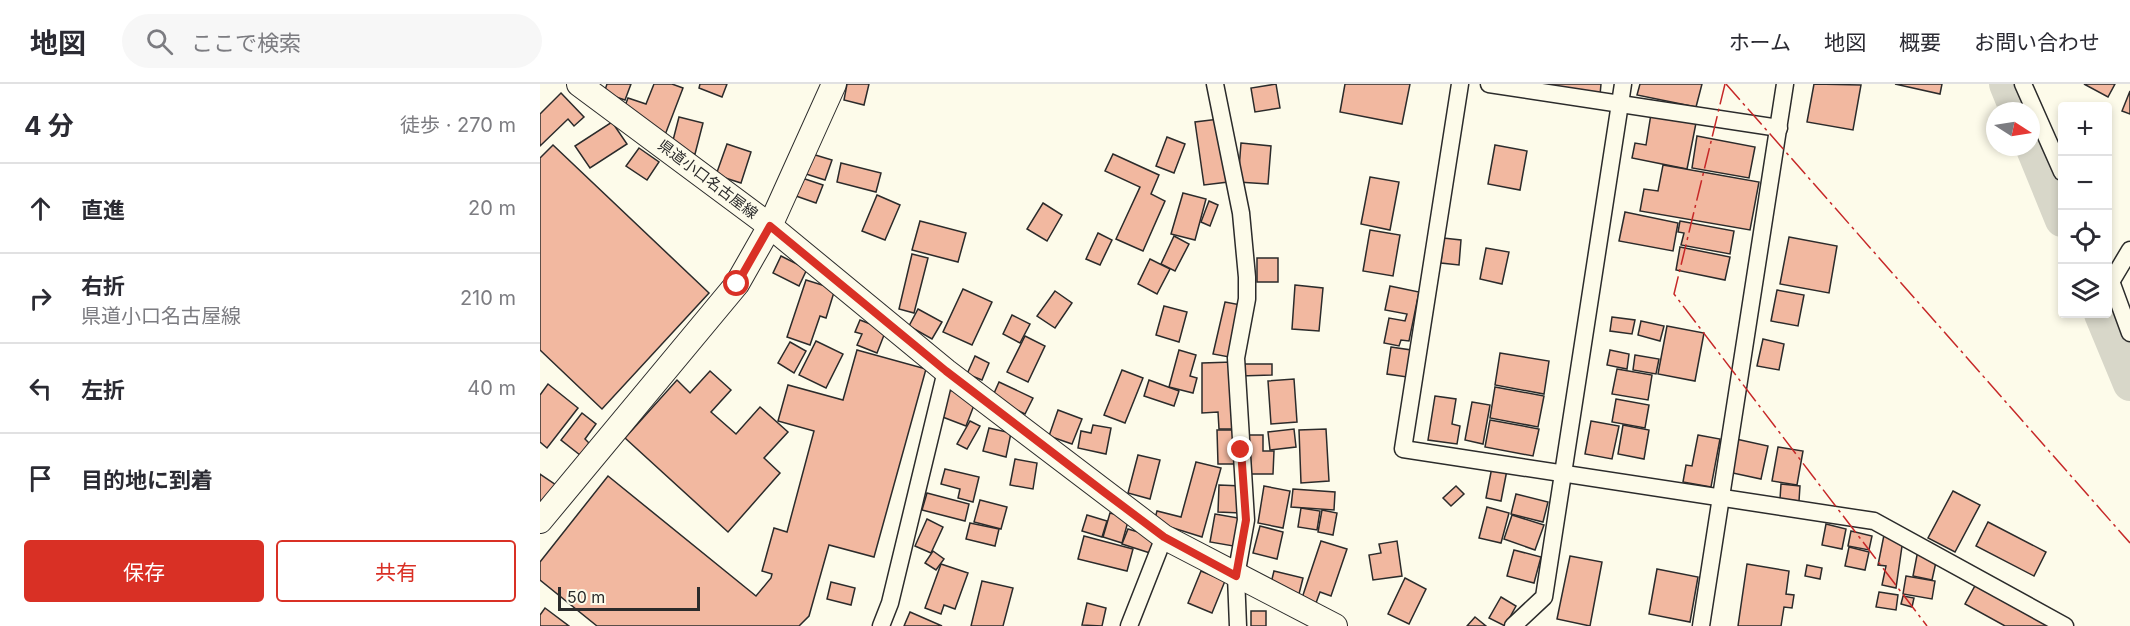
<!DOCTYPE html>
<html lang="ja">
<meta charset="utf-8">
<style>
:root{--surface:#fff;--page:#f7f7f7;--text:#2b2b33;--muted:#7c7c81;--line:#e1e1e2;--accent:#d93025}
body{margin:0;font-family:Inter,"Noto Sans JP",sans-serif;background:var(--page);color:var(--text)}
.controls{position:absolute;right:18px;top:18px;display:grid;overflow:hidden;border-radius:6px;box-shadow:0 3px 9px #0003}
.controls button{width:54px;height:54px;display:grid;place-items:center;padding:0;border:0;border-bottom:2px solid var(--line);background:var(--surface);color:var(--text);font:30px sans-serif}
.compass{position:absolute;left:1446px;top:18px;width:54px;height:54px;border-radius:50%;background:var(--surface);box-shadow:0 3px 9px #0003;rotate:102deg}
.scale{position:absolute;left:18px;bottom:15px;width:142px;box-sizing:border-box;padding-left:6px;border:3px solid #2b2b2b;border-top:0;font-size:16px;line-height:21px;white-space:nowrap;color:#2b2b2b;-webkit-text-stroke:4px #fdfbea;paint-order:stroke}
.stop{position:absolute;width:18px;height:18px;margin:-14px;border:4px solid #d93025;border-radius:50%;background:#fff}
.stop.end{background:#d93025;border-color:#fff;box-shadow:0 2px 6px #0008}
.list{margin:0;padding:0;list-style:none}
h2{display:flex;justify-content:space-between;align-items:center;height:78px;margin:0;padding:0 24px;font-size:26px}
h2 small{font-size:20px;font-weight:400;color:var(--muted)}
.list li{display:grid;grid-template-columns:39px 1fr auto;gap:18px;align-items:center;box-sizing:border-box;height:90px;padding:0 24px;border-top:2px solid var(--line)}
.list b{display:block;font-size:22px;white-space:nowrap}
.list p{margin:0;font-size:20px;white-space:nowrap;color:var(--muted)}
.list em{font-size:20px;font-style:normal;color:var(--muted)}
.actions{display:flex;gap:12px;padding:18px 24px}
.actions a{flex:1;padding:14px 0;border:2px solid var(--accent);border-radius:6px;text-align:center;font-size:21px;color:var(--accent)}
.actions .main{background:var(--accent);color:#fff}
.icon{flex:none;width:33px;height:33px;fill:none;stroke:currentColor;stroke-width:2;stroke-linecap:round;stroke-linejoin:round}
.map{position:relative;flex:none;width:1590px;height:542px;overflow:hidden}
header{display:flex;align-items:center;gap:36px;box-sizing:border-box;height:84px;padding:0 30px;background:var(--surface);border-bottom:2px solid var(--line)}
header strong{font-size:28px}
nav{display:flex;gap:33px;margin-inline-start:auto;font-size:21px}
.search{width:420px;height:54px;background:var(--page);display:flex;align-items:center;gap:15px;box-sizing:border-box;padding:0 21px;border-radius:33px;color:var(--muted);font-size:22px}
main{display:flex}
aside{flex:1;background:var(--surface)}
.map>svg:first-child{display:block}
</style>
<header>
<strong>地図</strong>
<div class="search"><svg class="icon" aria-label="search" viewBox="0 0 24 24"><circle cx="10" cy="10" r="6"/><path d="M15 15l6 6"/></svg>ここで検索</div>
<nav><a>ホーム</a><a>地図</a><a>概要</a><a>お問い合わせ</a></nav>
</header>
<main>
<aside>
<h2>4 分<small>徒歩 · 270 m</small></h2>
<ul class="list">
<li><svg class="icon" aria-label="ahead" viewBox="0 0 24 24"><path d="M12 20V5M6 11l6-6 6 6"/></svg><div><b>直進</b></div><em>20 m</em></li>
<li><svg class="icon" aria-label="right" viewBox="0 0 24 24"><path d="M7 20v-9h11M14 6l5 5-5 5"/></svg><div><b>右折</b><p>県道小口名古屋線</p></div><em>210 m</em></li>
<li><svg class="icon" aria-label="left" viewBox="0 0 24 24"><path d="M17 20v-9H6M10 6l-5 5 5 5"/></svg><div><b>左折</b></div><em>40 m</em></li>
<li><svg class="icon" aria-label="arrive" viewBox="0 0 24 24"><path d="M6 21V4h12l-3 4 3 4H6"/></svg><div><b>目的地に到着</b></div></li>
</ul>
<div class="actions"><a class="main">保存</a><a>共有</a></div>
</aside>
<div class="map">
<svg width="1590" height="542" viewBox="0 0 1590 542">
<rect width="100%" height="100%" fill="#fdfbea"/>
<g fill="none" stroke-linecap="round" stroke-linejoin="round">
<g stroke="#d8d7c9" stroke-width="34">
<path d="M1466,0L1477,27"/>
<path d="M1491,60L1522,136"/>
<path d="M1561,230L1590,300"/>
</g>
</g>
<g fill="#f2b8a0" stroke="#2b2b2b" stroke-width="1.5">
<path d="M67,0H91L85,16L64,9Z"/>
<path d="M114,0H132L143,4L125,51L82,30L88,14L106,20Z"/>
<path d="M160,0H187L182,13L159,4Z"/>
<path d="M307,0H329L324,21L304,16Z"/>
<path d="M736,0L740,24L715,28L711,4Z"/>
<path d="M805,0H870L862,40L800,28Z"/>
<path d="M997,0H1061L1060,11Z"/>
<path d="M1100,0H1162L1156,23L1097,11Z"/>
<path d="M1274,0L1321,1L1313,46L1267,38Z"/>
<path d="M1355,0H1402L1400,10Z"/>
<path d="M1544,0H1575L1568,13Z"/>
<path d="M1590,7V30L1582,27Z"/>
<path d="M21,9L44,33L34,42L28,35L0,62V30Z"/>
<path d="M1111,30L1156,39L1147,85L1092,74L1095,59L1106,61Z"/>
<path d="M139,33L163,39L155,70L131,64Z"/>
<path d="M679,35L688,98L664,101L655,38Z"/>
<path d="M72,38L87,60L50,84L35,62Z"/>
<path d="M1157,52L1215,63L1209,94L1152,84Z"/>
<path d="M627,53L645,60L634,89L616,82Z"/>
<path d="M701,59L731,62L728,100L698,98Z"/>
<path d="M187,60L211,68L201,99L176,91Z"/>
<path d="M13,61L169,209L62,325L0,266V74Z"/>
<path d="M955,61L987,67L980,106L948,100Z"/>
<path d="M99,64L119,78L107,96L86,82Z"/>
<path d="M272,70L292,76L285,96L266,90Z"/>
<path d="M573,70L619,91L611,110L625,117L603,167L576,155L600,103L565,87Z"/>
<path d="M301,79L341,89L336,108L297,98Z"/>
<path d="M1123,81L1219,98L1210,146L1100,127L1104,105L1118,107Z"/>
<path d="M830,93L859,98L850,146L821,140Z"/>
<path d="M262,94L283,101L276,119L256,112Z"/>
<path d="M643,109L666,115L655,156L631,150Z"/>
<path d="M337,111L360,121L345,156L322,147Z"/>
<path d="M669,117L678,121L670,142L661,138Z"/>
<path d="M503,119L522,131L507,157L487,145Z"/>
<path d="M1085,128L1138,139L1133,167L1079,157Z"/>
<path d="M380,137L426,149L418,178L372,166Z"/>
<path d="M1140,137L1194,147L1190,170L1141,161L1144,149L1138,148Z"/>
<path d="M830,146L860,151L853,192L823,187Z"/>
<path d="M558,149L572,156L560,181L546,175Z"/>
<path d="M634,152L649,160L635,187L621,180Z"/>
<path d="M1249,153L1297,162L1289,209L1240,200Z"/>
<path d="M903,154L921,156L919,181L901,179Z"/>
<path d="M1140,163L1190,173L1185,196L1136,186Z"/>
<path d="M946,164L969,168L962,200L940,195Z"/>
<path d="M372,170L388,174L374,229L359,225Z"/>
<path d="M241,172L267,185L259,202L233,189Z"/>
<rect x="717" y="174" width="21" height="24"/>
<path d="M610,175L630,185L617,210L598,200Z"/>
<path d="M266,196L295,205L286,234L280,232L270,261L247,253Z"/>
<path d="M755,201L783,204L779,247L752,245Z"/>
<path d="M850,202L879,208L869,257L861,256L859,262L844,259L849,234L865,237L867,230L845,226Z"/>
<path d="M423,205L452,218L432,261L403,248Z"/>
<path d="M1237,206L1264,211L1258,242L1231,237Z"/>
<path d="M515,207L532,219L515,244L497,232Z"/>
<path d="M685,218L701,221L689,273L673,270Z"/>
<path d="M624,222L647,228L639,258L616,251Z"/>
<path d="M378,225L402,238L392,255L369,242Z"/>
<path d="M472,231L490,240L480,259L463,250Z"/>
<path d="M1072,233L1095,236L1092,250L1070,247Z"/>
<path d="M320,236L346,246L337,269L317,261L322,250L315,248Z"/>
<path d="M1101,237L1124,242L1120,257L1098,251Z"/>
<path d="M1127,242L1164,249L1155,297L1118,290Z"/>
<path d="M485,252L505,262L488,298L467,288Z"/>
<path d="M1223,255L1244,260L1239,286L1217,282Z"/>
<path d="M276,257L303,270L286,304L259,291Z"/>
<path d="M250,258L266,267L254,289L238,279Z"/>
<path d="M851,263L871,266L867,293L847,290Z"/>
<path d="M317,266L386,285L334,473L289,461L269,532L259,542H57L0,496V478L68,392L216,512L231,494L232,490L222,487L234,444L247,448L274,347L238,337L248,301L303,316Z"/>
<path d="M639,266L656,271L650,292L657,294L653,309L629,303Z"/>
<path d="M1070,266L1089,270L1087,285L1067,281Z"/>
<path d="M960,269L1009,277L1004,310L955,301Z"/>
<path d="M1095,271L1119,275L1116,290L1093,286Z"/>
<path d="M435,272L449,279L442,296L427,290Z"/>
<path d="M693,278L694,345H679L678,328L662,329V279Z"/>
<path d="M700,280H732V291L700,292Z"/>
<path d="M1077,285L1112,291L1108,316L1072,310Z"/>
<path d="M582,286L603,294L585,339L564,331Z"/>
<path d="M170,287L191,306L171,328L196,350L220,323L248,348L224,374L240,389L188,448L85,354L137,296L150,309Z"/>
<path d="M754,295L757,338L731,340L728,297Z"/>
<path d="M609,296L639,307L634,322L604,312Z"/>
<path d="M459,298L493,314L485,330L452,314Z"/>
<path d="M8,300L38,324L7,364L0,358V311Z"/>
<path d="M955,303L1004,312L998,343L950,334Z"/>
<path d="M410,306L436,316L426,342L400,332Z"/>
<path d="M895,312L916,315L912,340L920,342L917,360L888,356Z"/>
<path d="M1076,315L1109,321L1105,344L1072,338Z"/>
<path d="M932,318L950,321L943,360L925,356Z"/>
<path d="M518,326L542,335L532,360L509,352Z"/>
<path d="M42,329L56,340L45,355L49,359L40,371L21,356Z"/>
<path d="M950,336L999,345L993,372L945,363Z"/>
<path d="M430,337L440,342L427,365L417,360Z"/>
<path d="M1051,337L1079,342L1072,375L1045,370Z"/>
<path d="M553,341L571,344L566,370L538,364L541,347L551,349Z"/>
<path d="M1083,341L1109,346L1104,375L1078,370Z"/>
<path d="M449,344L471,349L466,373L443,367Z"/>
<path d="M754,345L756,363L730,366L728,348Z"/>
<path d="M786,345L789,397L761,399L759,346Z"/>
<path d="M677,346H699V380H678Z"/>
<path d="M707,351H723V367H734L733,390H707Z"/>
<path d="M1158,351L1180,355L1171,403L1143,398L1146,381L1152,382Z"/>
<path d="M1196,355L1228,362L1221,395L1188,388Z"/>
<path d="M1238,363L1263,367L1257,401L1232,397Z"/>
<path d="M598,371L620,376L610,415L588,409Z"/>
<path d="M475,375L497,379L493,405L470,401Z"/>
<path d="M656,378L681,384L662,453L614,438L617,427L641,433Z"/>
<path d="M952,383L967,386L961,417L946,414Z"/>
<path d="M405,385L439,393L433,418L418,414L420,405L401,400Z"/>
<path d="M0,390L16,401L4,419L0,417Z"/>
<path d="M1241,400L1260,402L1259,417L1240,415Z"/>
<path d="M679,401L702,402L701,429L678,428Z"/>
<path d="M724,402L750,407L743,444L718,439Z"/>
<path d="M916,402L924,410L911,422L903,414Z"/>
<path d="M753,405L795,408L794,426L751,423Z"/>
<path d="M1413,407L1440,421L1415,468L1388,454Z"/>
<path d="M387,409L429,420L425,437L382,426Z"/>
<path d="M976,410L1008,418L1003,438L971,430Z"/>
<path d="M440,416L467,423L461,445L434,438Z"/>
<path d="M947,423L969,429L961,459L939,454Z"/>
<path d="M761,424L780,427L777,446L758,443Z"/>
<path d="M782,426L797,429L793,451L778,448Z"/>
<path d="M570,429L589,434L582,459L563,453Z"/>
<path d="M675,430L704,435L699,463L670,458Z"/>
<path d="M547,431L567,437L562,453L542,447Z"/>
<path d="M972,431L1004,441L995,466L964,455Z"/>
<path d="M387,435L403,443L391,469L375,462Z"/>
<path d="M1448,438L1506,468L1494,492L1436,462Z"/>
<path d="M430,439L459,445L455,462L426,455Z"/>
<path d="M1286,440L1306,445L1302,465L1282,461Z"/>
<path d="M720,442L743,448L737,475L713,469Z"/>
<path d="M588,445L615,453L610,469L582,460Z"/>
<path d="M1311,447L1332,452L1329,466L1308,462Z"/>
<path d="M1344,451L1363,455L1356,504L1342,501L1346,482L1338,481Z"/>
<path d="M544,452L593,465L587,487L538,475Z"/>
<path d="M781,457L807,465L791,512L780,508L776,519L762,514Z"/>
<path d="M857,457L862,492L833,496L829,471L841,469L839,460Z"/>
<path d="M1309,463L1329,468L1325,486L1305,482Z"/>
<path d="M974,466L1001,473L994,499L967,492Z"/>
<path d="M1378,466L1396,478L1392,496L1373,492Z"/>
<path d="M393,467L404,475L396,486L385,479Z"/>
<path d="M1030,472L1062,478L1050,542L1017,535Z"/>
<path d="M401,480L428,489L415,525L404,521L401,530L385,524Z"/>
<path d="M1207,480L1249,487L1246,510L1254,511L1252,524L1244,523L1241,542H1198Z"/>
<path d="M1267,481L1282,484L1280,495L1265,492Z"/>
<path d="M1117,485L1158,493L1150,538L1109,530Z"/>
<path d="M661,487L685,497L672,529L648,519Z"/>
<path d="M734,487L763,494L759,510L730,503Z"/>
<path d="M1366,492L1395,497L1392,515L1363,510Z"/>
<path d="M865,494L886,505L869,540L848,530Z"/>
<path d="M442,497L473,504L463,542H431Z"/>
<path d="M291,498L315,504L311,521L287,515Z"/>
<path d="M1436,500L1511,542H1465L1425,520Z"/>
<path d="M1339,508L1358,511L1356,526L1336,523Z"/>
<path d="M1363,512L1374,514L1372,523L1361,520Z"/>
<path d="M961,513L976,522L965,542L949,534Z"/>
<path d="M547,519L566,524L562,542L542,541Z"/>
<path d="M5,524L29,542H0V531Z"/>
<rect x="711" y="527" width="15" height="15"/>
<path d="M370,528L402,542H364Z"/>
<path d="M935,533L946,542H927Z"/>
</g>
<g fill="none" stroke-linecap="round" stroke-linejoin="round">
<g stroke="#2b2b2b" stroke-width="19">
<g id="street">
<path d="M675,0L701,129L707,193V215L696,274L706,436L696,492L698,542"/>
<path d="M920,0L863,365L1334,437L1525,542"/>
<path d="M949,0L1239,44"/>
<path d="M1483,0L1522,88"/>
<path d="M1568,189L1590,249"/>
<path d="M1571,198L1590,166"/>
<path d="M341,542L350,519L406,287"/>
<path d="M589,542L624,453"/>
<path d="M973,542L1004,513L1083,0"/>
<path d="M1161,542L1245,0"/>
</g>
</g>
<g stroke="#2b2b2b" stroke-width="26">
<g id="secondary">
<path d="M39,0L230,142L406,287L624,453L795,542"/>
<path d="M0,437L197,200L230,142L294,0"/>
</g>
</g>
<use href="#street" stroke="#fdfbea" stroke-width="16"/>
<use href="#secondary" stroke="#fdfbea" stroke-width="24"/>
<g stroke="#c62828" stroke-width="1.5" stroke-dasharray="21 4.5 3 4.5" stroke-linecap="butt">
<path d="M1185,0L1134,210L1387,542"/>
<path d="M1186,0L1590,459"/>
</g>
</g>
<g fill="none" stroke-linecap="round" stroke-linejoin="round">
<path stroke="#d93025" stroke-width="8" d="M197,200L230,142L406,287L564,408L624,453L696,492L706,436L701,366"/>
</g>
<g text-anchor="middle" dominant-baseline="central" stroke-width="4.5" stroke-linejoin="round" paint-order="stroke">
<g font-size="15" fill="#2b2b2b" stroke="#fdfbea">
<text transform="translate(168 95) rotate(37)">県道小口名古屋線</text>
</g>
</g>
</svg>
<div class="controls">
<button>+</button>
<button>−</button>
<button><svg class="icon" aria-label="locate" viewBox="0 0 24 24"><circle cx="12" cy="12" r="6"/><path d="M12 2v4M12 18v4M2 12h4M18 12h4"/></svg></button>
<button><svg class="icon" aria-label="layers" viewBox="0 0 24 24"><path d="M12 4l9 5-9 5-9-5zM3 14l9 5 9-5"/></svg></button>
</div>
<svg class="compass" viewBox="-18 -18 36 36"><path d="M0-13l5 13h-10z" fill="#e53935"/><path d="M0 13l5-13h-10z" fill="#7c7c81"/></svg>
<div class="scale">50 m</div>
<div class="stop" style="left:197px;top:200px"></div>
<div class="stop end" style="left:701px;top:366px"></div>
</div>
</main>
